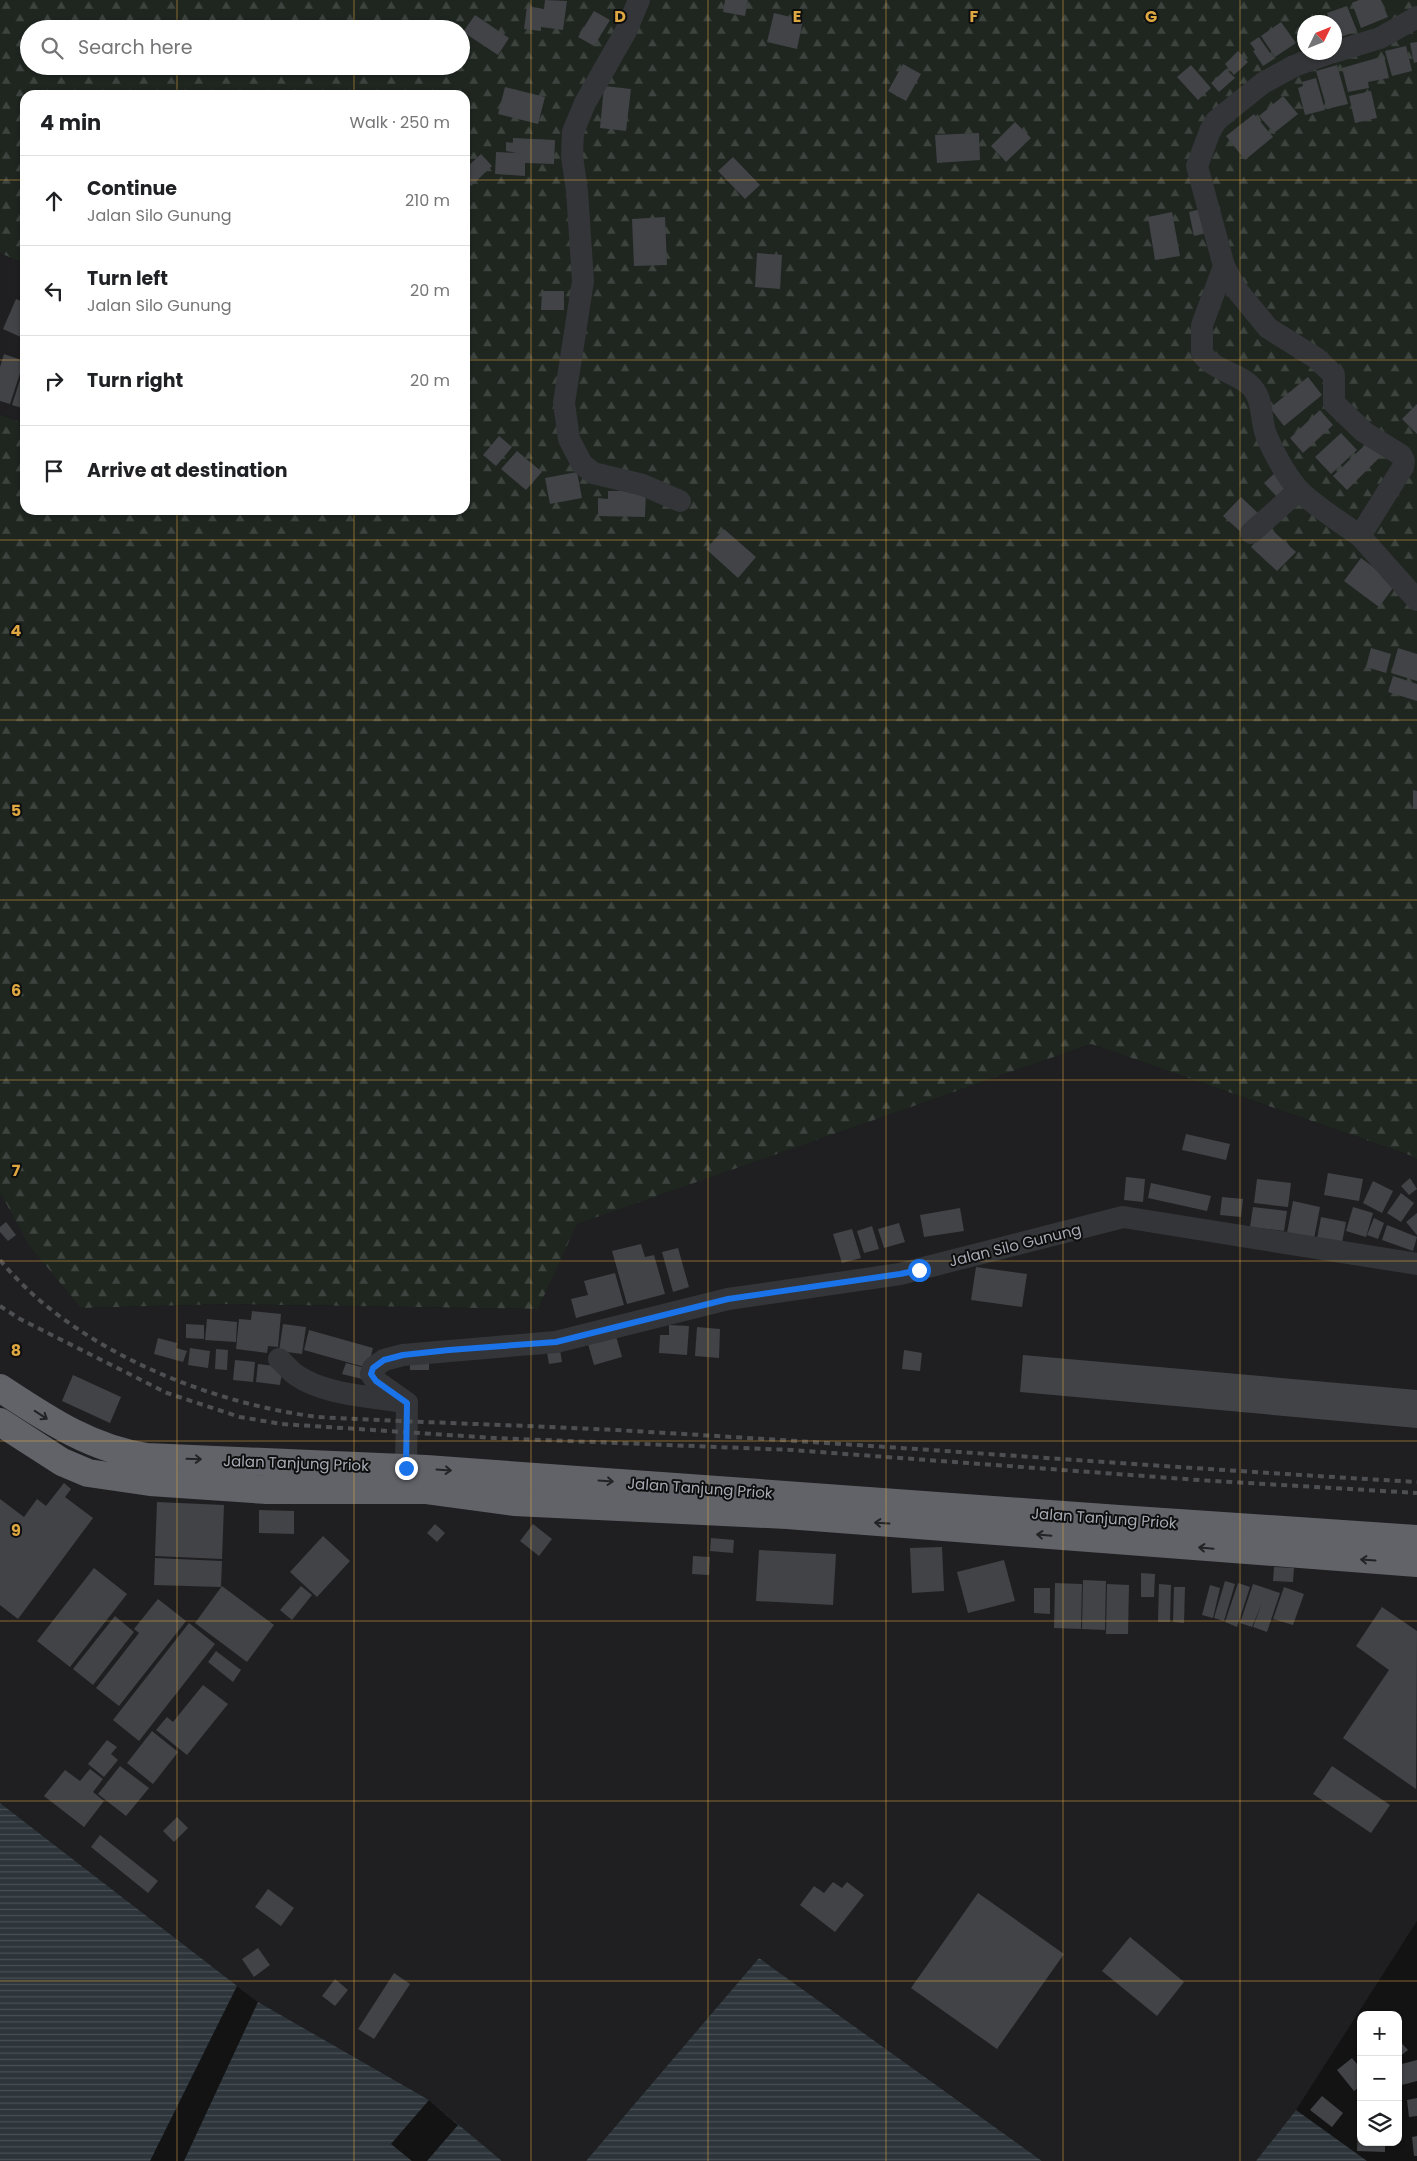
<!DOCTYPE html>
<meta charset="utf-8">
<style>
:root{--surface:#fff;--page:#f6f6f6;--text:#202124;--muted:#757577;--line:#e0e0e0}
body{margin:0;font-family:Poppins,sans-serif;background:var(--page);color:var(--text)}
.controls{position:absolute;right:15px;bottom:15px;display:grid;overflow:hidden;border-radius:10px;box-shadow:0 1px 4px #0004}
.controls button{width:45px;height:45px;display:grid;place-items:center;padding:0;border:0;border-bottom:1px solid var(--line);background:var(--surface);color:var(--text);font:25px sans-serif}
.compass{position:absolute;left:1297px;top:15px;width:45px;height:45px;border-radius:50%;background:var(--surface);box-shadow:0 1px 4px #0004;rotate:47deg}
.stop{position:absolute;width:15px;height:15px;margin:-11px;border:4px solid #1a73e8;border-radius:50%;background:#fff}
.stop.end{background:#1a73e8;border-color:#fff;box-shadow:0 1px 5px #0008}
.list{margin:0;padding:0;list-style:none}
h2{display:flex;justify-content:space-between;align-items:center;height:65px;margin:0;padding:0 20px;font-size:21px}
h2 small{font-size:16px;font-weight:400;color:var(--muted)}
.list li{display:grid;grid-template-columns:32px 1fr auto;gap:15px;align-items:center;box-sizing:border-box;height:90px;padding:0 20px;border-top:1px solid var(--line)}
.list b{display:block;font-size:19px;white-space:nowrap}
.list p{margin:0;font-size:16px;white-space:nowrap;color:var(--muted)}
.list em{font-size:16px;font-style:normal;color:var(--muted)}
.icon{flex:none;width:28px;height:28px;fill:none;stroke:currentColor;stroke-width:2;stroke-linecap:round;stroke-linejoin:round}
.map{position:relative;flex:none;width:1417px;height:2161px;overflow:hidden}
.search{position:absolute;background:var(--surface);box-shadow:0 1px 4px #0004;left:20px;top:20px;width:450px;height:55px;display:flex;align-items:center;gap:12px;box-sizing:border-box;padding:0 18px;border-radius:28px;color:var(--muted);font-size:19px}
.panel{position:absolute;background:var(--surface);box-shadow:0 1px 4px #0004;left:20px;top:90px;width:450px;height:425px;border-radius:15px}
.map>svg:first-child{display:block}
</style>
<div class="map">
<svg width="1417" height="2161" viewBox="0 0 1417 2161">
<defs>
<pattern id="forest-firs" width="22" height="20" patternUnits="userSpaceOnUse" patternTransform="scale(1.25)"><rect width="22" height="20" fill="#1f2620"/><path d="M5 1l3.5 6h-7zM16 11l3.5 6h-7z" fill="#3d433e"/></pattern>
<pattern id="water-rules" width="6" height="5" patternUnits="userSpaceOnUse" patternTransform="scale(1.25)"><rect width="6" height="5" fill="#2d353b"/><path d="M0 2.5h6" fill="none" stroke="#485055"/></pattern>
</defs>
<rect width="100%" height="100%" fill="#131314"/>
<g fill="#1f1f21">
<path d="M0,253L25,264V424L0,414Z"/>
<path d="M0,645L81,1308L228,1304L538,1309L576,1224L1091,1044L1412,1156L1417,1160V1921L1296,2110L1256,2161H1042L759,1958L586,2161H502L429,2100L258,2002L0,1803Z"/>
</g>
<path fill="url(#forest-firs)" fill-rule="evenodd" d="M0,0H1417V1160L1412,1156L1091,1044L577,1224L538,1309L228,1304L81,1308L29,1245L0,1192V414L25,424V510H465V95H25V264L0,253ZM1304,22H1334V52H1304ZM29,29H461V66H29Z"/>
<g fill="url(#water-rules)">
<path d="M0,1803L258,2002L429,2100L502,2161H0Z"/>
<path d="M759,1958L1042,2161H586Z"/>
<path d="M1296,2110L1367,2161H1256Z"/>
</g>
<g fill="#131314">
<path d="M237,1986L258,2002L184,2161H150Z"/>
<path d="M429,2100L458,2125L427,2161H412L391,2144Z"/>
</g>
<g fill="#424347">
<path d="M545,0L567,1L563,30L541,27V31L524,29L527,6L544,9Z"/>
<path d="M725,0H748L745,16L723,12Z"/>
<path d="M1359,0H1381L1388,17L1361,28L1352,3Z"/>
<path d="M1347,6L1357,31L1336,39L1334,22H1330L1327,13Z"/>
<path d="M594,11L610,20L594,46L578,37Z"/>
<path d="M774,13L803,20L797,49L767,42Z"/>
<path d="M475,15L509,38L498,55L463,32Z"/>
<path d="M1281,22L1296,43L1275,57L1261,36Z"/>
<path d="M1259,37L1274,59L1263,66L1253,51L1255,50L1250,43Z"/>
<path d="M1417,42V62L1414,63L1410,43Z"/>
<path d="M1406,46L1412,71L1392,76L1385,51Z"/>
<path d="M1238,51L1248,62L1234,75L1225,64Z"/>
<path d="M1384,56L1389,78L1368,82L1369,88L1348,92L1342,68Z"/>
<path d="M903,64L921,74L906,101L888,91Z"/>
<path d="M1191,65L1211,88L1198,100L1177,77Z"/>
<path d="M1337,65L1348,104L1327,109L1316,71Z"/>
<path d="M1226,69L1235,78L1219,92L1211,83Z"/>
<path d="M1316,78L1325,110L1305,115L1298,88L1303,86L1302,82Z"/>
<path d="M604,86L631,89L626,131L600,128Z"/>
<path d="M505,87L545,97L538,124L498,114Z"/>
<path d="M1371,91L1377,118L1355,123L1349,96Z"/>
<path d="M1283,96L1298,114L1274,133L1259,116Z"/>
<path d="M1254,114L1273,137L1245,160L1226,136Z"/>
<path d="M1015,122L1031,138L1006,162L991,146Z"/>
<path d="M979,133L980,160L937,163L935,135Z"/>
<path d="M513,138L555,140L554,164L525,163V176L495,174L496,152L517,153L506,151V142L513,143Z"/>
<path d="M481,154L492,166L471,186L465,179V169Z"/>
<path d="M733,157L760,185L745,199L718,171Z"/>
<path d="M1201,209L1207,233L1194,236L1189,212Z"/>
<path d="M1172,212L1180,256L1155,260L1148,217Z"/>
<path d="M665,217L667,265L634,266L632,219Z"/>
<path d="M757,253L782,255L780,289L755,287Z"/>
<path d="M542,291H564V310H541Z"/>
<path d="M16,299L25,303V339L3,329Z"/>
<path d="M4,354L24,361L10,404L0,401V367Z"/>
<path d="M25,364V409L12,405Z"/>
<path d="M1308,377L1322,395L1284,426L1270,408Z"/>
<path d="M1417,404V434L1402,419Z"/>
<path d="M1320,410L1333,425L1303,453L1290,438Z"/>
<path d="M1341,433L1357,450L1331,474L1315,457Z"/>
<path d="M499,436L512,447L496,466L483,455Z"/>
<path d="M1369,441L1383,454L1347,490L1333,476Z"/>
<path d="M517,451L542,472L526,490L501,469Z"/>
<path d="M577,472L582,498L550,504L545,478Z"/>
<path d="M1275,473L1289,488L1278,498L1264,483Z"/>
<path d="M608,491H646L645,517L598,516V498L608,499Z"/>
<path d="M1241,497L1259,514L1242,533L1223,516Z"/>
<path d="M1269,527L1296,552L1277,571L1251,547Z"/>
<path d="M724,529L756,557L738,578L706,549Z"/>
<path d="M1361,558L1396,584L1379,607L1344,581Z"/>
<path d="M1371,648L1391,654L1386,673L1366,667Z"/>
<path d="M1398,648L1417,654V681L1391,673Z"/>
<path d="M1393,676L1417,684V701L1388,692Z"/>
<path d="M1413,790L1417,791V809H1413Z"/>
<path d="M1186,1134L1230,1144L1226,1160L1182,1150Z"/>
<path d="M1328,1173L1363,1179L1359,1201L1324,1195Z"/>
<path d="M1126,1177L1145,1179L1143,1202L1124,1200Z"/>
<path d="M1410,1178L1417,1189L1409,1195L1401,1186Z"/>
<path d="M1257,1179L1291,1183L1288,1207L1254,1203Z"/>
<path d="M1373,1181L1393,1191L1382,1213L1363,1203Z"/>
<path d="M1151,1183L1211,1196L1207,1211L1148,1198Z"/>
<path d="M1401,1193L1414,1203L1401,1222L1387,1213Z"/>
<path d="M1222,1197L1243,1199L1241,1217L1220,1215Z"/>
<path d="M1293,1201L1320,1207L1314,1239L1287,1233Z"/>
<path d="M1253,1207L1287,1211L1284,1231L1250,1227Z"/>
<path d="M1353,1207L1373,1213L1366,1237L1346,1231Z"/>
<path d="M960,1208L964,1231L924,1237L920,1215Z"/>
<path d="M1417,1213V1235L1406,1222Z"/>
<path d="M1321,1217L1346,1222L1342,1243L1317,1239Z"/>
<path d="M1374,1218L1384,1223L1378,1239L1367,1235Z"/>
<path d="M6,1222L16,1235L8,1241L0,1232V1227Z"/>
<path d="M899,1223L905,1242L884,1248L878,1229Z"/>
<path d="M1387,1225L1417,1237L1413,1251L1382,1240Z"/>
<path d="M872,1226L879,1249L864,1253L857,1231Z"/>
<path d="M852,1229L861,1258L842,1263L833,1234Z"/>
<path d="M641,1244L645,1257L654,1255L665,1294L627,1304L612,1251Z"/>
<path d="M678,1248L689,1287L673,1292L662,1252Z"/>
<path d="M976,1267L1027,1274L1022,1307L971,1300Z"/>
<path d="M615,1273L624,1305L576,1318L571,1299L588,1295L584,1281Z"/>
<path d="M252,1311L281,1314L278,1347L268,1346L267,1353L236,1349L239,1319L251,1320Z"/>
<path d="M207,1319L237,1322L236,1342L205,1340Z"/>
<path d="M186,1324L204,1325V1339L186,1338Z"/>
<path d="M283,1324L306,1327L302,1354L279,1351Z"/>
<path d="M669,1325L689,1326L687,1355L659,1353L660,1335H669Z"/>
<path d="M697,1327L720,1329L719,1358L695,1356Z"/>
<path d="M614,1329L622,1357L594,1365L586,1337Z"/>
<path d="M309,1330L373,1348L368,1368L304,1350Z"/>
<path d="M158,1338L177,1343L176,1348L187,1351L183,1362L154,1354Z"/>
<path d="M190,1348L210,1351L208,1368L188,1365Z"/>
<path d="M216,1349L228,1350L227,1370L215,1369Z"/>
<path d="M560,1350L562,1362L549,1364L547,1352Z"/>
<path d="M904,1350L922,1353L920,1371L902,1369Z"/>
<path d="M1023,1355L1417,1390V1428L1020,1392Z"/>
<path d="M410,1356L429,1357V1370H410Z"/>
<path d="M235,1360L255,1362L253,1382L233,1380Z"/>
<path d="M346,1363L365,1368L362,1379L342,1374Z"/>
<path d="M258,1364L283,1367L280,1385L256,1382Z"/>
<path d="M73,1375L121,1397L110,1423L62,1401Z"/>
<path d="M64,1483L71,1489L65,1497L93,1518L18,1619L0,1605V1499L24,1517L37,1499L46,1506Z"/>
<path d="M157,1502L224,1505L222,1559L155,1556Z"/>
<path d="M259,1510L294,1511V1534L259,1533Z"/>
<path d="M435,1524L445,1533L437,1542L427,1533Z"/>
<path d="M533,1524L552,1539L539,1556L520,1541Z"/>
<path d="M323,1536L350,1561L317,1597L290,1572Z"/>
<path d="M711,1538L734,1540L733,1553L710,1551Z"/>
<path d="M942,1547L944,1591L912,1593L910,1548Z"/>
<path d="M759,1550L836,1554L833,1605L756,1601Z"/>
<path d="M693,1556L710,1557L709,1575L692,1574Z"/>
<path d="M155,1558L222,1561L221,1587L154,1585Z"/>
<path d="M1004,1560L1015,1601L968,1613L957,1572Z"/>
<path d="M1274,1567L1294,1568L1293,1582L1273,1581Z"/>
<path d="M94,1568L127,1594L70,1667L37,1641Z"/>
<path d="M1141,1573L1155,1574L1154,1597H1141Z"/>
<path d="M1083,1580L1106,1581L1105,1630L1082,1629Z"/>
<path d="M1225,1581L1235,1584L1224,1621L1214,1618Z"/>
<path d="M1055,1583L1082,1584L1081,1629L1054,1628Z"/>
<path d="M1238,1583L1250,1587L1237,1627L1225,1622Z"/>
<path d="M1107,1584L1129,1585L1128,1634H1106Z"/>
<path d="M1159,1584L1171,1585L1170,1622H1158Z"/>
<path d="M1253,1584L1280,1593L1267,1632L1253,1627L1262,1603L1252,1627L1240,1623Z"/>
<path d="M1210,1585L1220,1588L1213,1618L1202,1615Z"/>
<path d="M222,1586L274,1625L247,1662L195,1623Z"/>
<path d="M301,1586L312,1595L292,1620L280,1610Z"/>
<path d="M1174,1587H1185L1184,1623L1173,1622Z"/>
<path d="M1284,1587L1304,1594L1293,1625L1273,1619Z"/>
<path d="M1034,1588H1050V1614L1034,1613Z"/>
<path d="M158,1599L186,1621L119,1706L96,1688L139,1633L134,1629Z"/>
<path d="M1382,1607L1417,1631L1416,1789L1343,1738L1389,1670L1356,1646Z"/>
<path d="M115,1616L134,1632L93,1685L73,1669Z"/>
<path d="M189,1623L215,1644L139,1741L113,1720Z"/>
<path d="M216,1651L241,1670L233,1682L208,1662Z"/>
<path d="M203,1685L228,1704L187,1755L156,1730L167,1717L173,1722Z"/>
<path d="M152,1731L178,1752L153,1784L127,1763Z"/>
<path d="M107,1740L117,1747L111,1754L118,1760L104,1777L88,1764Z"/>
<path d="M120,1766L149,1788L126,1816L98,1794Z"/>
<path d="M1332,1766L1390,1805L1371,1833L1313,1794Z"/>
<path d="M90,1769L103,1779L93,1792L104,1801L84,1827L44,1796L65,1770L80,1781Z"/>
<path d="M177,1817L188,1828L174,1842L163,1831Z"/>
<path d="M100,1835L158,1881L148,1893L91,1847Z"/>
<path d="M833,1882L842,1888L847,1882L864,1895L835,1932L800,1905L814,1886L824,1893Z"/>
<path d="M268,1889L294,1908L281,1926L255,1907Z"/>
<path d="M978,1893L1064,1954L997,2049L911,1988Z"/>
<path d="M1130,1937L1184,1982L1157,2016L1102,1971Z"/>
<path d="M258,1948L270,1965L254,1977L242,1959Z"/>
<path d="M394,1973L410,1984L374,2039L358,2029Z"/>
<path d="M335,1979L348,1990L335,2006L322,1996Z"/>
<path d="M1398,2039L1408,2050L1398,2058Z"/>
<path d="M1352,2058L1361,2069V2086L1354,2091L1337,2070Z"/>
<path d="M1417,2060V2081L1398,2086V2065Z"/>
<path d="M1322,2096L1343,2113L1332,2127L1310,2110Z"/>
<path d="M1417,2098V2116L1409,2117L1407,2100Z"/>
<path d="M1358,2104H1361V2142H1385V2152L1357,2151Z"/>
<path d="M1417,2136V2156H1414L1412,2137Z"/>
</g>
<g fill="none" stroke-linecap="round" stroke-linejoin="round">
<g stroke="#343538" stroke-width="22">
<path d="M639,0L626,31L585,103L573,132L572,156L577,191L583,281L564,403L569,439L582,464L593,473L643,485L680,501"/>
<path d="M1333,52L1294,66L1263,83L1228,111L1216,121L1210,131L1197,166L1224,266L1236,289L1268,328L1316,358L1334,375V403L1364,432L1401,455L1404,461L1403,467L1360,536L1417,600"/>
<path d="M1334,52L1380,38L1417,17"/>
<path d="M1224,266L1202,325V354C1217,373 1244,374 1254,390C1264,403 1260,422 1267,437C1275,455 1285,475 1299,490C1314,506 1341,522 1360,536"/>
<path d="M1251,533L1299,490"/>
<path d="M279,1359C285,1364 290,1371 296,1375C325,1395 368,1396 402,1402"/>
<path d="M407,1403L376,1381L371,1374L373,1368L384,1360L403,1355L556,1342L728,1299L900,1274L1123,1217L1417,1264"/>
<path d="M406,1468L407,1403"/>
</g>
<g stroke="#616369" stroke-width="28">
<path d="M0,1388C47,1419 91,1449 147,1457L426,1469L1119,1519L1417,1539"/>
<path d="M0,1422L62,1462L88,1473L150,1482L267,1490H425L514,1502L787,1515L1417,1563"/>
</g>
<g stroke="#4d4f53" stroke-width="4" stroke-dasharray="6 5" stroke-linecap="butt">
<path d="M0,1260C73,1349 207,1403 318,1417C423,1423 528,1425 633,1431C895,1446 1156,1467 1417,1482"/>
<path d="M0,1306L20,1319L167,1393L240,1417L282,1424L494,1438L792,1450L1198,1480L1417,1493"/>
</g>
</g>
<defs><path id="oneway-shaft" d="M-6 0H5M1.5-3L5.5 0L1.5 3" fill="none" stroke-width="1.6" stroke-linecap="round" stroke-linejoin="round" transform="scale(1.25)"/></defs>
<g stroke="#232326">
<use href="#oneway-shaft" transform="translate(41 1415) rotate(33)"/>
<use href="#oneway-shaft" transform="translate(194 1459) rotate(2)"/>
<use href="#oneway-shaft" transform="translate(444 1470) rotate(4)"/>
<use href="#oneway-shaft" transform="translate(606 1481) rotate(4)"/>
<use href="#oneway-shaft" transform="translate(882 1523) rotate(-177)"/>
<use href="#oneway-shaft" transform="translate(1044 1535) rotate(-175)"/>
<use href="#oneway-shaft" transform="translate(1206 1548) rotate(-175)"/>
<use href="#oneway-shaft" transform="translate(1368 1560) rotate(-176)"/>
</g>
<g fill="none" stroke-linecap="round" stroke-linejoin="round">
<path stroke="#1a73e8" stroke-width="6" d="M406,1468L407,1403L376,1381L371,1374L373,1368L384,1360L403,1355L449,1350L556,1342L728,1299L900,1274L919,1270"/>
</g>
<path fill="none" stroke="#dea741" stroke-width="1" stroke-opacity="0.55" d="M177,0V29M354,0V29M531,0V2161M708,0V2161M886,0V2161M1063,0V2161M1240,0V2161M177,66V95M354,66V95M0,180H25M465,180H1417M0,360H25M465,360H1417M177,510V2161M354,510V2161M0,540H1417M0,720H1417M0,900H1417M0,1080H1417M0,1261H1417M0,1441H1417M0,1621H1417M0,1801H1417M0,1981H1417"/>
<g text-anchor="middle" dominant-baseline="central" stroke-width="4" stroke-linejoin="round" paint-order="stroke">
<g font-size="15" fill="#a6aab3" stroke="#0e0e0f">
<text transform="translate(1015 1245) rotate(-14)">Jalan Silo Gunung</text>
<text transform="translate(296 1463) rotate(2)">Jalan Tanjung Priok</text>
<text transform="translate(700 1488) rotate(4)">Jalan Tanjung Priok</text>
<text transform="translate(1104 1518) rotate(4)">Jalan Tanjung Priok</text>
</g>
</g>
<g font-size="16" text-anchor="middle" font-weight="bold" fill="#dea741" stroke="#0e0e0f" stroke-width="4" stroke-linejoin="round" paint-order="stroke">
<text x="620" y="22">D</text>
<text x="797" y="22">E</text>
<text x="974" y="22">F</text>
<text x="1151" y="22">G</text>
<text x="16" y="636">4</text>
<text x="16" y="816">5</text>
<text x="16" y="996">6</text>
<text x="16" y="1176">7</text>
<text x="16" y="1356">8</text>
<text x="16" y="1536">9</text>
</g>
</svg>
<div class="controls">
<button>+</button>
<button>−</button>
<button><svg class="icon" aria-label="layers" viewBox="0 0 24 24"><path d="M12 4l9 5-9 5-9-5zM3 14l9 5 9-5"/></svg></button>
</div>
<svg class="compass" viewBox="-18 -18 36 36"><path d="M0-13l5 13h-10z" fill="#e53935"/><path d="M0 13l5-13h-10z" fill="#757577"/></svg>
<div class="stop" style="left:919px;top:1270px"></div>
<div class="stop end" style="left:406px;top:1468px"></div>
<div class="search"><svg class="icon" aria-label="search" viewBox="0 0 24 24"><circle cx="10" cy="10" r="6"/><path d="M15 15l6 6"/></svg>Search here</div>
<section class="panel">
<h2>4 min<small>Walk · 250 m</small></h2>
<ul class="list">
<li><svg class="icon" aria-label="ahead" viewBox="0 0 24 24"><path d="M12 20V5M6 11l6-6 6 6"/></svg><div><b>Continue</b><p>Jalan Silo Gunung</p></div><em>210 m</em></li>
<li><svg class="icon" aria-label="left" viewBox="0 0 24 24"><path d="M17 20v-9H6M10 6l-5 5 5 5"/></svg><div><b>Turn left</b><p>Jalan Silo Gunung</p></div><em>20 m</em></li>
<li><svg class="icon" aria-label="right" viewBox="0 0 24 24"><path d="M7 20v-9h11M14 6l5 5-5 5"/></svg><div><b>Turn right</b></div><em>20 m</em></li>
<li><svg class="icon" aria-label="arrive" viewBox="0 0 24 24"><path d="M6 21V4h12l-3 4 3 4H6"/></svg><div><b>Arrive at destination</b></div></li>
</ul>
</section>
</div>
